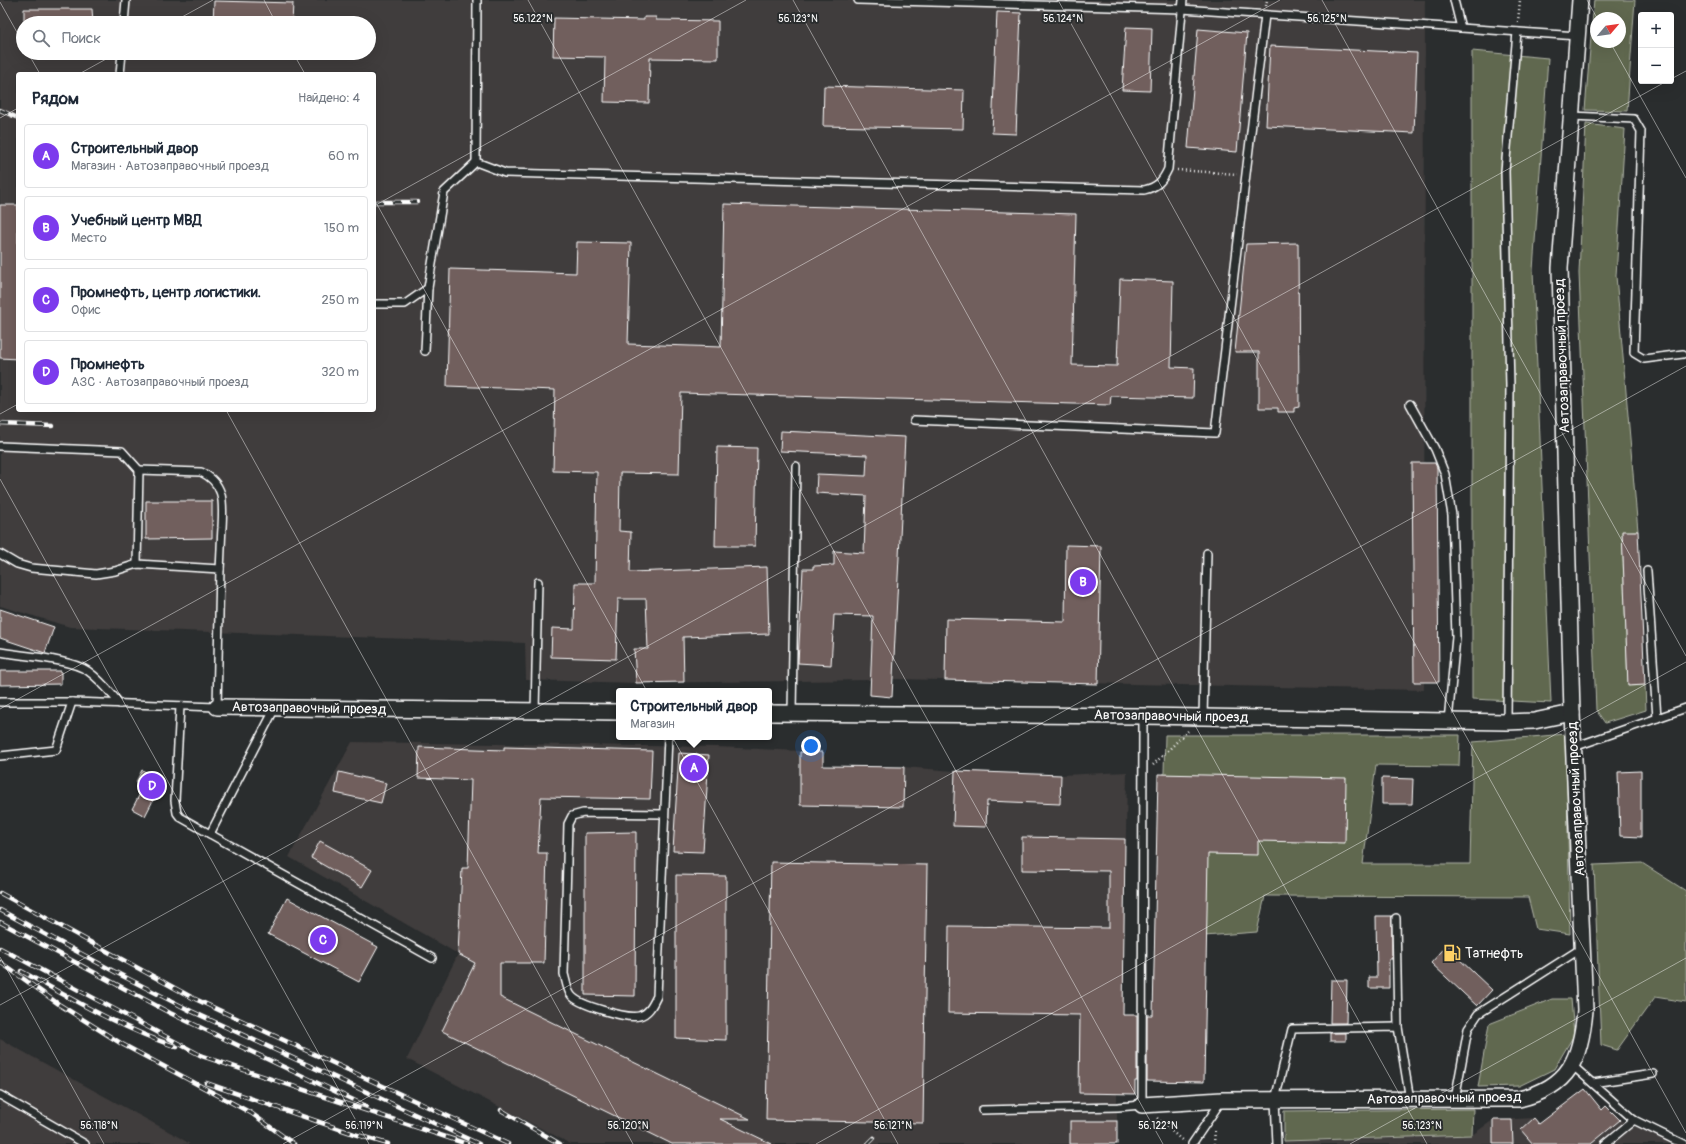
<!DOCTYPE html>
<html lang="ru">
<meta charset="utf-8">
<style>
:root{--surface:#fff;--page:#f2f2f3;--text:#1f2937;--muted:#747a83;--line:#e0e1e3;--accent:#7c3aed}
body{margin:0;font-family:Pangolin,sans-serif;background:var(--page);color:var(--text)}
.controls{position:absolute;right:12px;top:12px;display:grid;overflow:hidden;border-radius:4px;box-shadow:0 4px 16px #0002}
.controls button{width:36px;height:36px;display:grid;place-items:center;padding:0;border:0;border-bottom:1px solid var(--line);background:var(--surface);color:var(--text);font:20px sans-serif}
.compass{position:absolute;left:1590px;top:12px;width:36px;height:36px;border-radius:50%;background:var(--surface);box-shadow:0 4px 16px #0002;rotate:61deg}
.you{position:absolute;left:811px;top:746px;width:14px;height:14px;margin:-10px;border:3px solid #fff;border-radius:50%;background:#1a73e8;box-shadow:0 0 0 6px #1a73e833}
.badge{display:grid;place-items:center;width:26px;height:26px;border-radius:50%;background:var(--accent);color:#fff;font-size:13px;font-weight:700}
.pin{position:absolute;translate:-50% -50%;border:2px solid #fff;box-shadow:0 1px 4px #0006}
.popup{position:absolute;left:616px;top:688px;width:156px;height:52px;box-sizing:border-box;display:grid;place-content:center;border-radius:4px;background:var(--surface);filter:drop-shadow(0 1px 3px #0005);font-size:13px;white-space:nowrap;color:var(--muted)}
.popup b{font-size:15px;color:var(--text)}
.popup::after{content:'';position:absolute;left:50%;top:100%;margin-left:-8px;border:8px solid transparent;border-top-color:var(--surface)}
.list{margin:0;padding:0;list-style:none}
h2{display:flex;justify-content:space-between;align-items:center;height:52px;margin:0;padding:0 16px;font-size:17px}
h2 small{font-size:13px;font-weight:400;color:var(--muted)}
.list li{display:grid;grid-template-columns:26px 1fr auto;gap:12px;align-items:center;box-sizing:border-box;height:64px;margin:0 8px 8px;padding:0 8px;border:1px solid var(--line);border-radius:4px}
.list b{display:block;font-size:15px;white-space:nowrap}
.list p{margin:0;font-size:13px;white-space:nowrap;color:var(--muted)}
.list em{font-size:13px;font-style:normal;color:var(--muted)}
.icon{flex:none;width:22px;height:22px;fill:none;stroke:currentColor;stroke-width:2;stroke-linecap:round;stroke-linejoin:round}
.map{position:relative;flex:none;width:1686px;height:1144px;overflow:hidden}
.search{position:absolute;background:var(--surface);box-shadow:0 4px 16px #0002;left:16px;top:16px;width:360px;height:44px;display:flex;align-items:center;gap:10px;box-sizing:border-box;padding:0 14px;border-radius:22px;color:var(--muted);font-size:15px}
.panel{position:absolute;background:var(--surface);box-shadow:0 4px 16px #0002;left:16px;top:72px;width:360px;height:340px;border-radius:4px}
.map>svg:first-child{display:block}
</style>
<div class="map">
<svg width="1686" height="1144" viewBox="0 0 1686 1144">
<rect width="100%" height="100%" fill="#2a2d2e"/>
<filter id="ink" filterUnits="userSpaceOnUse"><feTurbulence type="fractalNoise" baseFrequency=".025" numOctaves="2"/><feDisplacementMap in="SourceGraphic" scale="8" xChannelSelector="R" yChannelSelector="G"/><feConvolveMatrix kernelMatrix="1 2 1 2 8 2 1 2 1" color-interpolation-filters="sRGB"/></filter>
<g filter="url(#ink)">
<g fill="#3f3c3c" fill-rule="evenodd">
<path d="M0,0H1425L1424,690L893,679L892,697L869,695L870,680L636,683L526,680L525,643L70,627L0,606ZM23,23H369V53H23ZM18,74H374V410H18Z"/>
<path d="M352,742L717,747L823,752V766L904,767L955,771L1061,775L1127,772L1123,1015H1136L1135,1094H1117V1144H571L407,1059L458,954L289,857Z"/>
<path d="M0,1039L177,1136L190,1144H0Z"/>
<path d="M1585,1089L1601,1109L1606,1106L1620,1120L1676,1144H1284V1141L1472,1135L1493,1120L1534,1118L1539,1124Z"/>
</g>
<g fill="#60684f" stroke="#b0b4a7" fill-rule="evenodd">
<path d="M1594,0H1635L1627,111L1585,110ZM1596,18H1620V42H1596Z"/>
<path d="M1472,51L1548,58L1533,270L1551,703L1472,699Z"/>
<path d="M1586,124L1625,129L1616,276L1638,531L1622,532L1628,685H1645L1646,710L1605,723L1596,710L1579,273Z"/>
<path d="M1566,734L1570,934L1536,929L1528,897L1265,896L1257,932L1178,938L1156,1080L1165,735H1460L1459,766L1376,765L1363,864H1470L1473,742Z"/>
<path d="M1642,863L1686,891V1002L1655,997L1617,1050L1601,1045L1594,865Z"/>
<path d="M1552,999H1571L1574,1035L1554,1069L1519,1086L1478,1087L1489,1024Z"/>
<path d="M1473,1109L1472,1135L1284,1141V1111Z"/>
</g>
<g fill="#715e5d" stroke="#fff">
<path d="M214,1L293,3L292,23H213Z"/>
<path d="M24,9H92L93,23H24Z"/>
<path d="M997,12L1021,13L1016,134L992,133Z"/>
<path d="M644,17H656V20L718,21V59L650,58L649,103L604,102L605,57L553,56L554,18L644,20Z"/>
<path d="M1126,27L1152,28L1150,91L1122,90Z"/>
<path d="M1198,29L1247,33L1237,152L1188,148Z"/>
<path d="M1270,46L1417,53L1414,133L1266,126Z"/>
<path d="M824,86L964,90L963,129L823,126Z"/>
<path d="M724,204L1076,214L1072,365L1117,366L1120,279L1173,281L1171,367L1194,368L1193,398L1111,396L1110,405L681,393L679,474L620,473L619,531L631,532L630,572L767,567L769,634L683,637L684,682L636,683L634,649H648L646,599H618L616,659L551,657L552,628L574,629L575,583H595L597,472L553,471L555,390L447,386L450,269L576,273L577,242L631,243L628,344L721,347Z"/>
<path d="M0,205H18V359L0,358Z"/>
<path d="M1298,243L1299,407L1294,408V412H1278V408H1259V352H1235L1246,244Z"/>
<path d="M781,431L905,437L892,697L870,695L873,616L834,615L831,665L798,663L803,569H813V566L834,565V551L864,553L866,496L816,493L817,474L866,476L867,455L780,451Z"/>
<path d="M717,447L757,448L755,546H715Z"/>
<path d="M1412,463H1435L1437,468L1439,682H1414Z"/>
<path d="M146,501H212V538L146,539Z"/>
<path d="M1622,531H1638L1645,685L1628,686Z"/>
<path d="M1066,545L1101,546L1098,684L945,680L946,619L1065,622Z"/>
<path d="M0,609L54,627L45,653L0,638Z"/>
<path d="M0,671H61V684L0,685Z"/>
<path d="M419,747L504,750V747L652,751L650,799L541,797L538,853H547L544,963H500V997L750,1119H720L772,1144H672L442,1031L475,963L458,954L462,868H468L471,780L418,778Z"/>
<path d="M800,752H823V766L904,767L903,807L800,805Z"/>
<path d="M679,753L709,755L703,852L673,851Z"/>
<path d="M142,770L163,781L145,816L132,809L144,786L136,782Z"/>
<path d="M955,771L1061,775L1060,804L987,801L986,827L953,826Z"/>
<path d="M1641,771V837L1620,836L1618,772Z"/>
<path d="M339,772L386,783L381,803L335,793Z"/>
<path d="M1158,774L1346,778L1345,843L1258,841V855L1208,854L1204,1082L1147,1081V1015H1153Z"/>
<path d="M1382,778L1413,779L1412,804H1382Z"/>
<path d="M636,832L635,996L585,995V833Z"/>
<path d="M1022,837L1125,839L1123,1015H1137V1081H1135V1094L1079,1093L1080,1015L948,1013L949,926L1109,928V871L1022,870Z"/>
<path d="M320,841L372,870L362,887L311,858Z"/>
<path d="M771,862L927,865L923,1123L766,1120Z"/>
<path d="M676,875L726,876V1040L676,1038Z"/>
<path d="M287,898L378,947L359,982L268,934Z"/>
<path d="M1376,916H1392V959H1389V988H1369V977H1377Z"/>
<path d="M1449,943L1460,954L1457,957L1492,990L1477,1006L1431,963Z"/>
<path d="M1331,980H1347L1346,1023H1330Z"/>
<rect x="1330" y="1033" width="16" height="8"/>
<path d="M1585,1089L1602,1110L1606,1106L1620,1120L1591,1144H1533L1521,1130L1534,1118L1539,1124Z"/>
<path d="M1493,1120H1512L1513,1144H1493Z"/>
<rect x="1070" y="1121" width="47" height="23"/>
</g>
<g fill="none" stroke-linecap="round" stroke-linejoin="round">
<g stroke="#fff" stroke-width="10">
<g id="service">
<path d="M477,0L476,162L505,173L1144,190C1157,187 1162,182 1168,169L1183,0"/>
<path d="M858,0L1182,9L1578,36"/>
<path d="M1454,0L1461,28"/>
<path d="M124,23L126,0"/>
<path d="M120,74L122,53"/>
<path d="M1572,116L1634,119L1641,131L1634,353L1644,359L1683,354"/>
<path d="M374,304H405L428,288"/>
<path d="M425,351L428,288L444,192L476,162"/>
<path d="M1410,404L1435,449L1445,474L1452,515L1456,637L1448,721"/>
<path d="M914,420L1215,433L1265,15"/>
<path d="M0,446L122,451L139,470L137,564"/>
<path d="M139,470L201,472C226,484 223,504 222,528C221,542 221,555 220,569"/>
<path d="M0,554L17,564L31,568L96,574L115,571L137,564L220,569L217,707L72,702H0"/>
<path d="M1647,571L1657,718"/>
<path d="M0,652C22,656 71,659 88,671C101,680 110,692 120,704"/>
<path d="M180,706L175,801L177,813L180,817L210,834"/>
<path d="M275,708L210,834L432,958"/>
<path d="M535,711L538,582"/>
<path d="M792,713L796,466"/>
<path d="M1203,717L1207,553"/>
<path d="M1507,722L1510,386L1505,171L1517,32"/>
<path d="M1574,747L1686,708"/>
<path d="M0,756L56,750L72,702"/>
<path d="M664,814L583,813L572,816L568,824L564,974C566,980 567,990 571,995C578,1005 627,1019 639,1016C649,1014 653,1004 657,996L668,737"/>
<path d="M1396,918L1398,1027"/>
<path d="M1572,1065L1634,1120L1605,1144"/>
<path d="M1593,1083L1653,1074"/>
<path d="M0,1095L85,1144"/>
<path d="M1455,1099L1468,1029L1478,1014L1582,948"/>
<path d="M982,1110L1118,1107L1142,1105L1143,716"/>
<path d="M1634,1120L1683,1144"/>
<path d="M1192,1144L1222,1100"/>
<path d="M1277,1144L1275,1100L1292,1029L1398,1027L1410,1100"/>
</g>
</g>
<g stroke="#fff" stroke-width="18">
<g id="minor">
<path d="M217,707L619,712"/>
<path d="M769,713L1143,716L1507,722L1534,721L1572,713"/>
<path d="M1142,1105L1222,1100L1519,1099C1570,1087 1581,1058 1585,1010L1572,713L1560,268L1580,0"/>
</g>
</g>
<g stroke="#fff" stroke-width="2.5" stroke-dasharray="1 3" stroke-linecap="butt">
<path d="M1266,6L1267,0"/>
<path d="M1518,22L1520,0"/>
<path d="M1177,170L1237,174"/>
<path d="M1153,765L1188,731"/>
<path d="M1157,1118L1184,1142"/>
<path d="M1214,1144L1215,1129"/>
</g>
<use href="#service" stroke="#2a2d2e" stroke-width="7"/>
<use href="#minor" stroke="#2a2d2e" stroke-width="15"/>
<g stroke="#fff" stroke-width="4.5">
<g id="rail">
<path d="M0,110L18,118"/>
<path d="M374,202H417"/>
<path d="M0,424L53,426"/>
<path d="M0,893L193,998L508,1144"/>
<path d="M0,910L117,973L191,1011L479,1144"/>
<path d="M0,922L170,1013L366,1106"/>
<path d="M0,948L202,1056L467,1144"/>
<path d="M0,962L60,1005L122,1044L251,1113L294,1144"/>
<path d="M21,971C72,999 122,1029 177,1047"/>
<path d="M206,1083L354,1134L388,1144"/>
<path d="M501,1110L560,1144"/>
<path d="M868,1144L874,1138"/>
</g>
</g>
<use href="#rail" stroke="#2a2d2e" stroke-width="3" stroke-dasharray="9" stroke-linecap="butt"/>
</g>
</g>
<path fill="none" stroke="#fff" stroke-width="1" stroke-opacity="0.45" d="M264,0L276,23M528,0L1163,1144M793,0L1427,1144M1058,0L1686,1133M1322,0L1686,656M1587,0L1597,18M0,2L23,43M171,23L213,0M1610,42L1686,178M28,53L40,74M293,53L305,74M79,74L117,53M1671,79L1686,71M0,118L18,108M374,199L898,1144M374,206L746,0M226,410L633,1144M0,414L18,404M0,479L369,1144M0,709L1280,0M0,957L104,1144M0,1005L1667,81M283,1144L1686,366M816,1144L1686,662M1350,1144L1686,958"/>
<defs>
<g id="fuel-bare" transform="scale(1.38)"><path d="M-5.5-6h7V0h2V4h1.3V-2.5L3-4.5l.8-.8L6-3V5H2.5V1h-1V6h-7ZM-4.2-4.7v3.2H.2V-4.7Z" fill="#ffd166" stroke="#2a2d2e" stroke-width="2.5" paint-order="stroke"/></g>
</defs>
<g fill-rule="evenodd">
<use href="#fuel-bare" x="1452" y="953"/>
</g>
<g text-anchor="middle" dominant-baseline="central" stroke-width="4" stroke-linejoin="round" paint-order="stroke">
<g font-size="14" fill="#fff" stroke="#2a2d2e">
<text transform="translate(1562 356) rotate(-92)">Автозаправочный проезд</text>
<text transform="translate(309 708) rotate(1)">Автозаправочный проезд</text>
<text transform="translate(1171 716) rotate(1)">Автозаправочный проезд</text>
<text transform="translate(1576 799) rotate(-93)">Автозаправочный проезд</text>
<text transform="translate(1444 1098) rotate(-1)">Автозаправочный проезд</text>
</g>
<g font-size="14" fill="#fff" stroke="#2a2d2e" text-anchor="start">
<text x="1465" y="953">Татнефть</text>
</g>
</g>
<g font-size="10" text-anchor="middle" fill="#fff" stroke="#2a2d2e" stroke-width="4" stroke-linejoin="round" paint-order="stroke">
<text x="533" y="22">56.122°N</text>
<text x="798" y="22">56.123°N</text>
<text x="1063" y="22">56.124°N</text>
<text x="1327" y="22">56.125°N</text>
<text x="99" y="1129">56.118°N</text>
<text x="364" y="1129">56.119°N</text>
<text x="628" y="1129">56.120°N</text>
<text x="893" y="1129">56.121°N</text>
<text x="1158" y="1129">56.122°N</text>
<text x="1422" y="1129">56.123°N</text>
</g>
</svg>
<div class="controls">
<button>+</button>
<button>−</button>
</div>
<svg class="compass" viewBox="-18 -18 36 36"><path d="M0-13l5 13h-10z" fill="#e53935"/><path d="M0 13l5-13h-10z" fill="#747a83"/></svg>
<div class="you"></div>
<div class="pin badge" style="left:694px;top:768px">A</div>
<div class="popup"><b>Строительный двор</b>Магазин</div>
<div class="pin badge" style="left:1083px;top:582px">B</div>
<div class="pin badge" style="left:323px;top:940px">C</div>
<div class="pin badge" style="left:152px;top:786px">D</div>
<div class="search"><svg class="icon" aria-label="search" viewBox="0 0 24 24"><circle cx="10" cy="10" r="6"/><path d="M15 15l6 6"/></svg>Поиск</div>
<section class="panel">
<h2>Рядом<small>Найдено: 4</small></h2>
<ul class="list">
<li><span class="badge">A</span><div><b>Строительный двор</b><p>Магазин · Автозаправочный проезд</p></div><em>60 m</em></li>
<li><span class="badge">B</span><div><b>Учебный центр МВД</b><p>Место</p></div><em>150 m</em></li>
<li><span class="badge">C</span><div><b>Промнефть, центр логистики.</b><p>Офис</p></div><em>250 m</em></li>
<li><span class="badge">D</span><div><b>Промнефть</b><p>АЗС · Автозаправочный проезд</p></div><em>320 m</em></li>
</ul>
</section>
</div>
